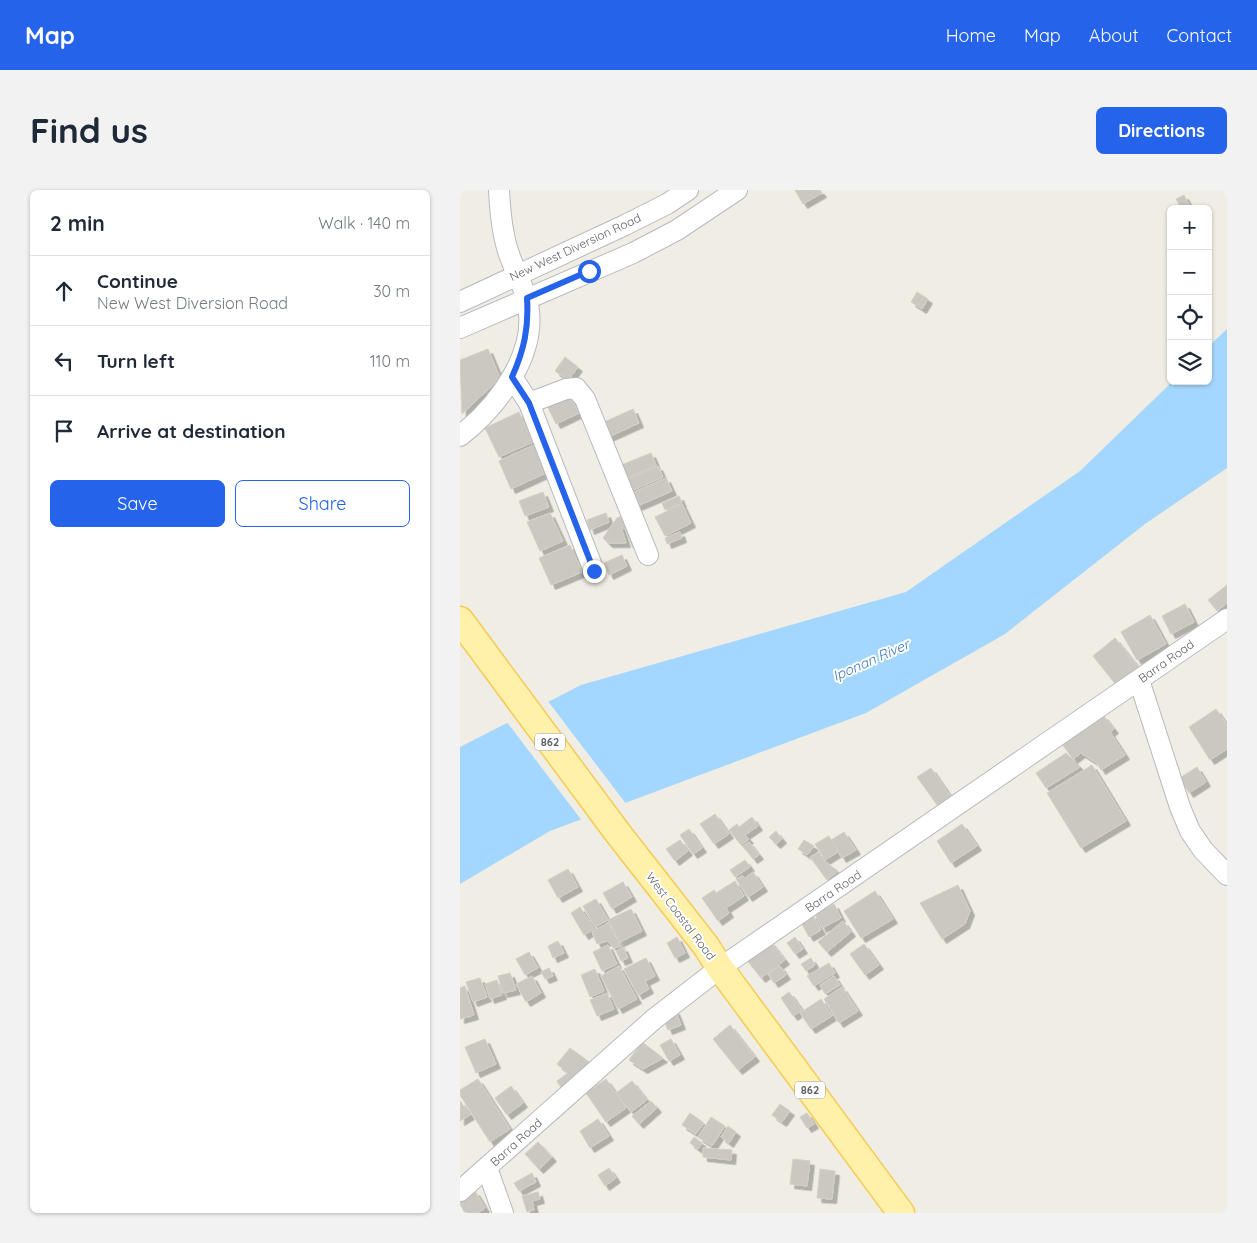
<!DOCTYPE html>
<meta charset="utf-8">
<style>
:root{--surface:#fff;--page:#f2f2f3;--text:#1f2937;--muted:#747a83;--line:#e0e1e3;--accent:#2563eb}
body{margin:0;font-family:Quicksand,sans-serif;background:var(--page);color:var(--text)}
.controls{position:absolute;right:15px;top:15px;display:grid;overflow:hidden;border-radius:8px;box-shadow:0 1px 4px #0004}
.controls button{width:45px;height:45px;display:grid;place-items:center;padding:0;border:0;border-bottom:1px solid var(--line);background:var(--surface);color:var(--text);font:25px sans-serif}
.stop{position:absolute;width:15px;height:15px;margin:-11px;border:4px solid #2563eb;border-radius:50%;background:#fff}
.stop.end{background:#2563eb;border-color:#fff;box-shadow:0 1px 5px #0008}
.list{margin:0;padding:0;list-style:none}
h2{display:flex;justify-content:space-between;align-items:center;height:65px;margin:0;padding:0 20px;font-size:21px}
h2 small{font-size:16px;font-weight:400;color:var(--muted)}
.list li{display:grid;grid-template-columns:32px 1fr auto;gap:15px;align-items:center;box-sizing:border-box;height:70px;padding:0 20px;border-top:1px solid var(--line)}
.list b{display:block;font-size:19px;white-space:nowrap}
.list p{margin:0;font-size:16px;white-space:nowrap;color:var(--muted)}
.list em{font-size:16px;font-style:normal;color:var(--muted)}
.actions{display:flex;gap:10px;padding:15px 20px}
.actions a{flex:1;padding:11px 0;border:1px solid var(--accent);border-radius:8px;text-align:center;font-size:18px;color:var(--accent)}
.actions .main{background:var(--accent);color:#fff}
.icon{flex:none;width:28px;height:28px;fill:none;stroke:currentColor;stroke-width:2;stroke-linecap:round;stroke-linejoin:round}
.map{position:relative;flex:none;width:767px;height:1023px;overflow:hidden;border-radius:8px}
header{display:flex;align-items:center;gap:30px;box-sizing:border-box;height:70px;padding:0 25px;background:var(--accent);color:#fff}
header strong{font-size:24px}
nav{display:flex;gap:28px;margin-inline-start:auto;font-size:18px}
.intro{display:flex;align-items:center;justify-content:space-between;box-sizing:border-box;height:120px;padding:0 30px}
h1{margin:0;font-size:35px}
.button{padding:12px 22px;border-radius:8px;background:var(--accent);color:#fff;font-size:18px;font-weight:700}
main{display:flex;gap:30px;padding:0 30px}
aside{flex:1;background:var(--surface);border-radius:8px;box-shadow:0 1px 4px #0004}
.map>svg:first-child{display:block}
</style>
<header>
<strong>Map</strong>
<nav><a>Home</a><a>Map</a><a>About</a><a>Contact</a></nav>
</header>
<div class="intro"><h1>Find us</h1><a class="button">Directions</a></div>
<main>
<aside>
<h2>2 min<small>Walk · 140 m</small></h2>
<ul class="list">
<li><svg class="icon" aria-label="ahead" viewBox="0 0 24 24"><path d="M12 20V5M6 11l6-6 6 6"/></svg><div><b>Continue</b><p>New West Diversion Road</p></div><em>30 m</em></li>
<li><svg class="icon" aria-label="left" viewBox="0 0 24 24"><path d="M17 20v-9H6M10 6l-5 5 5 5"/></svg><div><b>Turn left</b></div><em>110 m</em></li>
<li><svg class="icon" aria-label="arrive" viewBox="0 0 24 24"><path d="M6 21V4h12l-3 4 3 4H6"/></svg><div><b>Arrive at destination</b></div></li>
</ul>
<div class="actions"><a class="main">Save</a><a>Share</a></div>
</aside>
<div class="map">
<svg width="767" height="1023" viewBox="0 0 767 1023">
<defs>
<filter id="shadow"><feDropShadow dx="4.5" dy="4.5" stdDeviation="0" flood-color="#0004"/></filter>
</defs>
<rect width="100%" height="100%" fill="#efede4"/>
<path fill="#a4d7ff" d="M767,139V278L685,334L545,444L406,523L90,641L0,694V557L121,495L446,402L620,281L713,191H748V157Z"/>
<path fill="#efede4" d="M87,510L167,615L123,632L46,531Z"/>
<g fill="#cac8c1" stroke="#d4cfc2" filter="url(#shadow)">
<path d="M335,0H360L362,3L343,14Z"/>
<path d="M724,5L729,15L721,18L716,9Z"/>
<path d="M457,102L468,109L462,119L451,112Z"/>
<path d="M28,159L40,188L2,224L0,170Z"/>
<path d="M105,167L118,177L108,190L95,181Z"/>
<path d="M108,202L119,223L96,234L85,211Z"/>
<path d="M173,219L179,233L146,248L140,234Z"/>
<path d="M59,222L73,252L39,267L25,238Z"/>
<path d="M74,255L88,282L51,299L39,271Z"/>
<path d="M191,263L196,275L164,289L159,276Z"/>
<path d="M198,276L203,287L171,301L166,290Z"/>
<path d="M206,288L212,301L175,317L170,304Z"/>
<path d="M83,302L89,317L65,326L59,311Z"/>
<path d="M219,306L222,313L205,320L202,313Z"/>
<path d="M222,314L231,333L205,346L195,327Z"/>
<path d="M90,323L103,351L80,361L67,332Z"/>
<path d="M146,323L149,332L130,340L127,330Z"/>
<path d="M166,324L179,355L173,358L165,339L161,337L166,353H148L143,348L157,328Z"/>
<path d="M220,342L222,348L207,354L205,348Z"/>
<path d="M110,355L122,382L91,395L79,368Z"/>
<path d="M162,365L167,376L149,385L144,373Z"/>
<path d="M767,395V413L757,421L748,410Z"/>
<path d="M725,414L734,432L711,444L702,426Z"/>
<path d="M690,425L706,454L677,470L661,442Z"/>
<path d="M655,448L679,478L657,496L633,466Z"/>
<path d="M756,519L767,535V559L750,570L729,537Z"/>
<path d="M643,525L654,539L650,542L665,565L641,580L637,573L621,563L613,569L602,554Z"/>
<path d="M606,563L620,577L586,598L576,583Z"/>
<path d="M632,575L666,631L621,658L587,603Z"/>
<path d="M737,577L746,592L729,603L720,588Z"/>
<path d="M471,578L493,610L480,619L457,587Z"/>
<path d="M255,624L269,644L254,654L240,634Z"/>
<path d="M292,627L298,636L285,645L289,649L281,655L269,640L277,634L279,637Z"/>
<path d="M502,634L517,656L491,673L477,651Z"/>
<path d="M229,639L242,658L233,664L220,645Z"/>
<path d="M316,641L322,649L316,654L309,647Z"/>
<path d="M384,642L396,660L382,668L371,650Z"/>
<path d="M369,646L378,662L365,670L355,654Z"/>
<path d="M220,650L228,661L215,671L206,659Z"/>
<path d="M344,650L354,656L347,665L338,659Z"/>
<path d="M289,652L299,665L293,669L283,656Z"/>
<path d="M359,662L364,671L378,681L367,690L350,667Z"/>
<path d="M285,670L290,677L275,687L270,680Z"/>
<path d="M108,679L118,697L98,708L88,690Z"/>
<path d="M293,682L303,697L288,707L276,689L282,686L285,688Z"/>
<path d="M275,691L284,706L266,718L269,723L258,731L242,708L254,700L256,703Z"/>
<path d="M163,692L172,707L152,719L143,703Z"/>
<path d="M498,695L510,721L505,734L482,749L460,713Z"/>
<path d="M415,701L433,729L401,748L384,721Z"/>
<path d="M136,709L148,730L135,737L123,716Z"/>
<path d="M374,714L381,728L362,738L355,724Z"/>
<path d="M120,717L134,739L124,745L111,723Z"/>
<path d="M171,719L182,741L160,752L148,730Z"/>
<path d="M352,724L361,740L349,747L340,730Z"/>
<path d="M383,731L391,742L367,762L358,752Z"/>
<path d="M148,733L161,756L154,758L147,751L137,754L132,742Z"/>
<path d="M217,747L225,763L215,768L207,753Z"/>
<path d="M335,747L343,759L335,764L327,753Z"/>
<path d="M98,751L104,763L93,768L88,756Z"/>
<path d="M310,751L325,770L301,788L286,769Z"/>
<path d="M404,754L419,775L405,785L390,764Z"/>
<path d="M148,755L157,774L142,781L133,762Z"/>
<path d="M163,757L168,768L161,771L156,761Z"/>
<path d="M69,762L78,778L65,785L56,769Z"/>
<path d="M186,768L195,786L185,791L189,799L178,805L164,779Z"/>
<path d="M351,768L355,775L346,781L341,774Z"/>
<path d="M369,773L375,783L354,796L347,786Z"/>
<path d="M159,776L177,809L158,819L141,786Z"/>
<path d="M320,776L326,785L314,793L308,784Z"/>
<path d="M89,778L93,786L85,789L81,782Z"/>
<path d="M135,779L144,801L130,807L121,785Z"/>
<path d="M50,783L56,800L43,803L38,786Z"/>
<path d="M72,786L81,803L66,812L56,794Z"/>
<path d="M374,786L380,795L365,804L360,795Z"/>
<path d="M20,788L27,807L13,812L6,792Z"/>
<path d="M37,790L42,805L30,809L25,794Z"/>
<path d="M5,796L14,825L0,829V798Z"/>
<path d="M382,797L398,821L379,833L364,809Z"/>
<path d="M329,802L342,820L333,826L321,808Z"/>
<path d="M147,803L154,819L137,826L130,810Z"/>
<path d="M361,809L372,826L351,839L340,823Z"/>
<path d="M215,820L221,835L208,840L202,825Z"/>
<path d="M270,835L295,867L278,880L253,849Z"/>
<path d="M25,849L36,874L16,883L5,857Z"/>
<path d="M211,849L220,865L209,871L200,855Z"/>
<path d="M182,852L203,868L183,879L169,870Z"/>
<path d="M110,858L132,874L102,899L97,891L108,883L97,874Z"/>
<path d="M18,889L50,939L30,952L0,905V900Z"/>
<path d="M146,889L166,918L146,932L126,903Z"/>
<path d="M172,891L187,910L171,922L156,903Z"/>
<path d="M51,896L63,913L47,925L35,908Z"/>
<path d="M0,911L10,925L0,931Z"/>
<path d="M191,911L197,918L179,934L172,926Z"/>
<path d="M320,914L330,921L322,932L312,925Z"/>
<path d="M230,923L244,933L236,944L222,935Z"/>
<path d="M347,923L354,934L347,938L340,927Z"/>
<path d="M251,927L265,936L252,956L238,947Z"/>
<path d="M138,929L149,946L130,958L120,941Z"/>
<path d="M268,936L276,942L269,953L261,947Z"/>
<path d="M234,947L242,953L238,959L230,953Z"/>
<path d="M78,952L92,967L79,979L65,964Z"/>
<path d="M243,958L272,960L271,970L243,967Z"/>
<path d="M333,969L350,971L347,996L330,994Z"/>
<path d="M149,978L156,988L145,996L138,985Z"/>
<path d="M360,979L375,981L372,1009L357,1008Z"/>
<path d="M72,983L76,992L59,1001L54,993Z"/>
<path d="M15,1001L25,1018L18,1023H5L0,1014V1009Z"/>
<path d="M78,1002L80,1009L72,1011L74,1020L67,1022L62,1006Z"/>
</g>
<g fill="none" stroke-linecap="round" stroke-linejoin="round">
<g stroke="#b7babf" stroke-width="22">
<g id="minor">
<path d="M0,112L165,35L207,14L228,0"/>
<path d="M0,138L173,63L217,40L277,0"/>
<path d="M52,187L69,213L134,381"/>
<path d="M69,213L106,199L116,198L125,209L188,365"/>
<path d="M0,246C38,216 82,160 66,107C62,93 54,79 49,64C42,44 40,21 39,0"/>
<path d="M679,490L720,617L730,641L743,660L767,685"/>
<path d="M27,978L43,1023"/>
<path d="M0,1001L194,829L260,778L767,429"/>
</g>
</g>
<g stroke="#f8ca54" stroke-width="29">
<path id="major" d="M0,430L157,642L246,756L260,778L441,1023"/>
</g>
<use href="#minor" stroke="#fff" stroke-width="20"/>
<use href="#major" stroke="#fff1a9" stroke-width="26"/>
</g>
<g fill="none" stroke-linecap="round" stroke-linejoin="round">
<path stroke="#2563eb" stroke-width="6" d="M129,81L67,108C69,138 64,160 52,187L69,213L134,381"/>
</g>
<g text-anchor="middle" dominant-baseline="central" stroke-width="4" stroke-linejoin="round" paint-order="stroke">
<g fill="#fff" stroke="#8d9093" stroke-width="1">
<rect x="75" y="543.5" width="30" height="17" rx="4"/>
<rect x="335" y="891.5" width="30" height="17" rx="4"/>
</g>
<g font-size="11" font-weight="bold" fill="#5c6065">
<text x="90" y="552">862</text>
<text x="350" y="900">862</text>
</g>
<g font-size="12" fill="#5c6065" stroke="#fff">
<text transform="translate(115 57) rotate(-25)">New West Diversion Road</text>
<text transform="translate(706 471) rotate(-35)">Barra Road</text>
<text transform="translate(373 701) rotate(-34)">Barra Road</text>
<text transform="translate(221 726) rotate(53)">West Coastal Road</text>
<text transform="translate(56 952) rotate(-42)">Barra Road</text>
</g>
<g font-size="14" font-style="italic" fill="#3b78b7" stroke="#fff">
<text transform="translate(411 470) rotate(-24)">Iponan River</text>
</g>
</g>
</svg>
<div class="controls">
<button>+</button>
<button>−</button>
<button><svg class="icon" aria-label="locate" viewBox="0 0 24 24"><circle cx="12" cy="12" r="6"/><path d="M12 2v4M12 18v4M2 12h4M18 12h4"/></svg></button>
<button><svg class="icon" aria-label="layers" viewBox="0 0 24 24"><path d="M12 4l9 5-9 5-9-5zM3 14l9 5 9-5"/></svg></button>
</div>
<div class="stop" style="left:129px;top:81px"></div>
<div class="stop end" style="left:134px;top:381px"></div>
</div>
</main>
